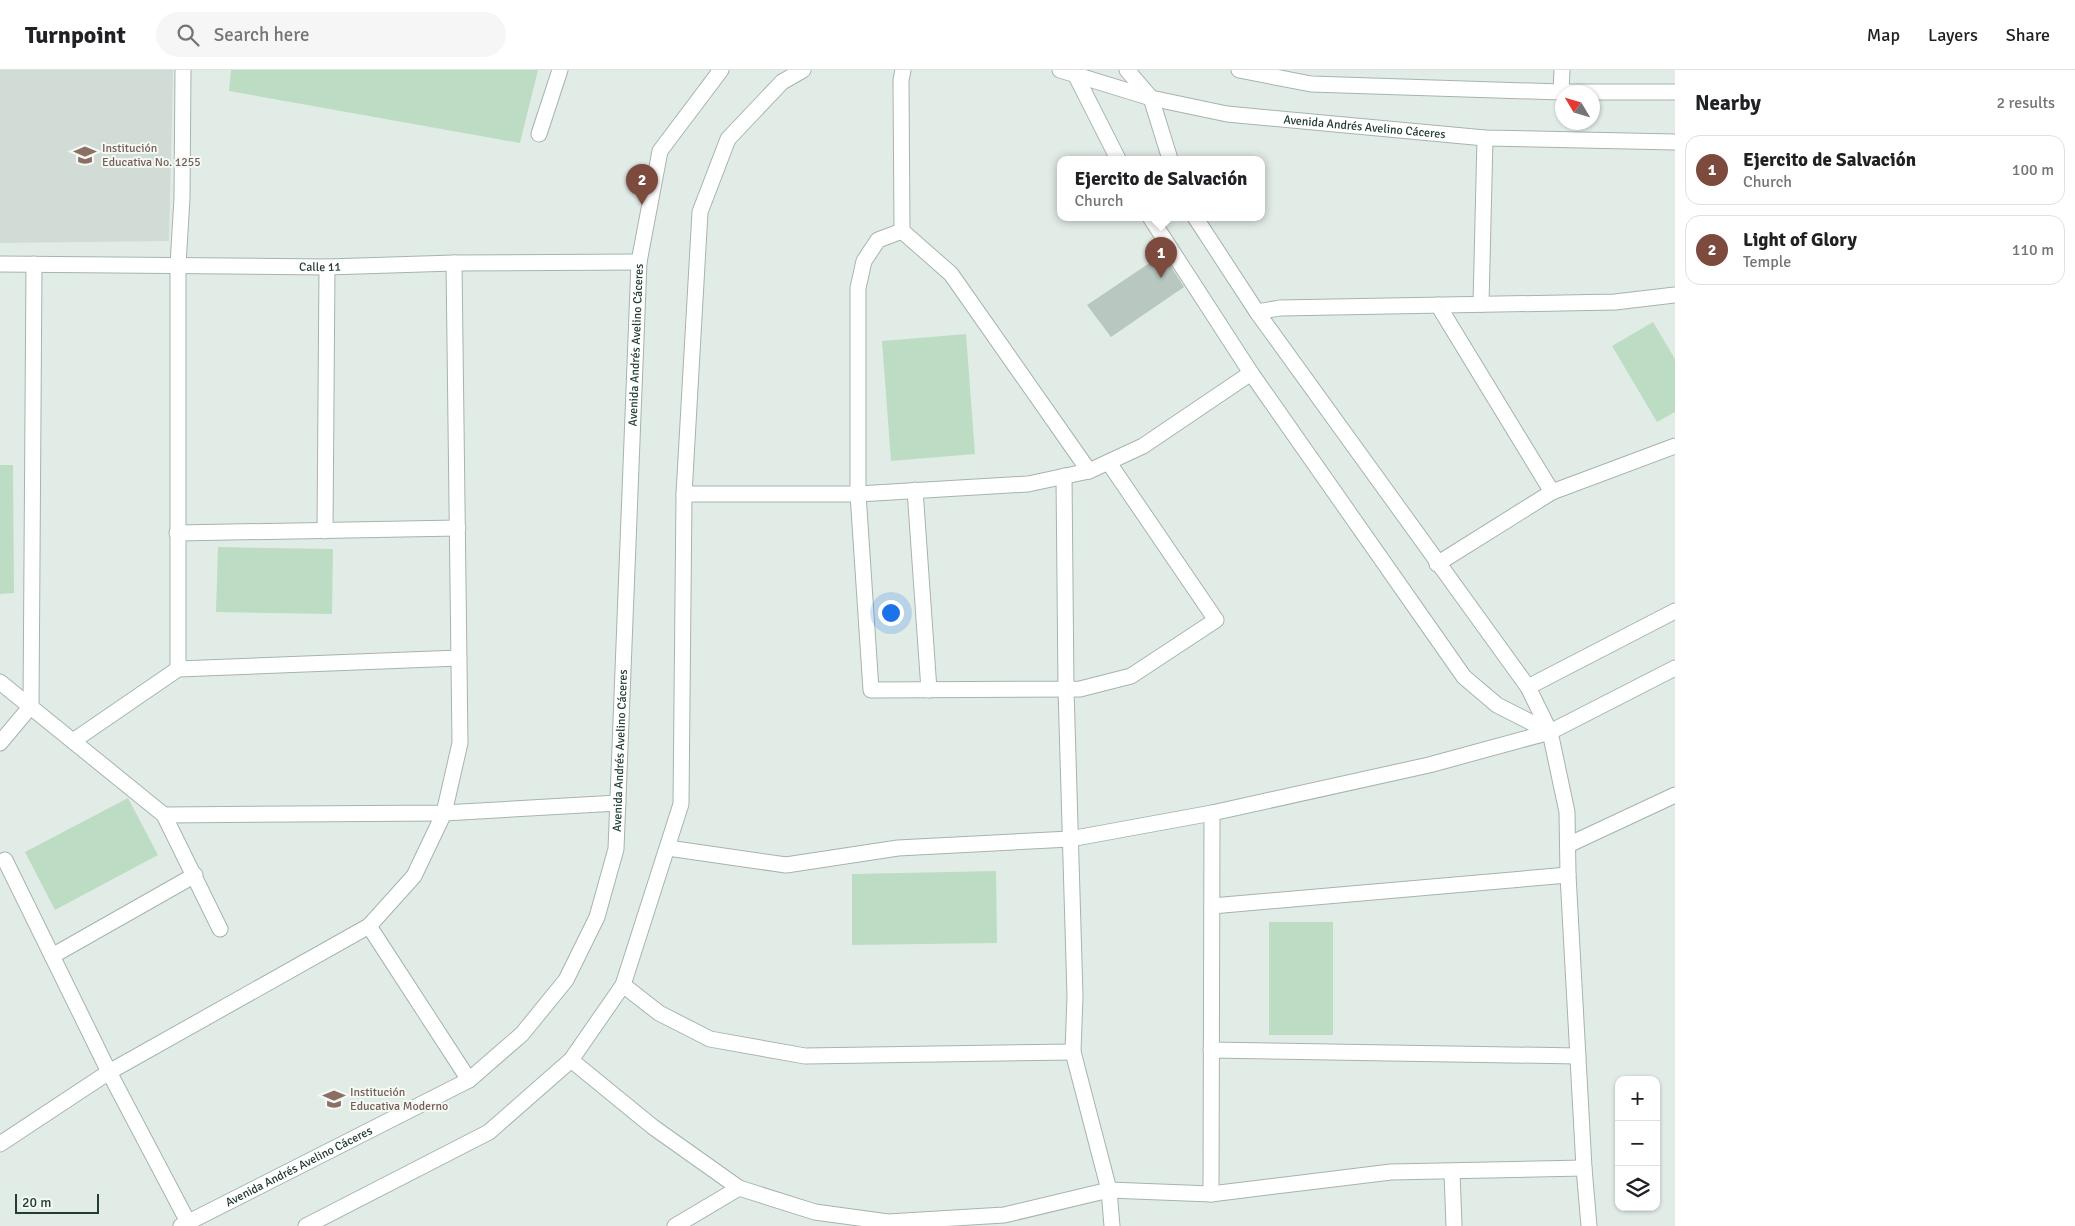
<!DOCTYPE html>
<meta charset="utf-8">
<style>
:root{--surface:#fff;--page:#f6f6f6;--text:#202124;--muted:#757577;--line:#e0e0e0;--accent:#7d4a3e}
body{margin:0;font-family:Signika,sans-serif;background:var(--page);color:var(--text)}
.controls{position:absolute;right:15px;bottom:15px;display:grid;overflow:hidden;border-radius:10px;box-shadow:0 1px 4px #0004}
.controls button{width:45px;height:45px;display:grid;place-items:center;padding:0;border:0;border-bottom:1px solid var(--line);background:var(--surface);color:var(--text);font:25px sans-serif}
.compass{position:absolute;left:1555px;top:15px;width:45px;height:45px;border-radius:50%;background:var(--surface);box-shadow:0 1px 4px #0004;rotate:308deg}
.scale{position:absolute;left:15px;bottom:12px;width:84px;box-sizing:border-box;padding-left:5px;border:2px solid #233d35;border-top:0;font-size:14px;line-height:18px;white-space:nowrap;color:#233d35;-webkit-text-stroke:4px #f3f9f5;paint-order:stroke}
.you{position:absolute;left:890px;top:542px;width:18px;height:18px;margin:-12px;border:4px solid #fff;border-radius:50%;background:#1a73e8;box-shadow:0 0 0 8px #1a73e833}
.badge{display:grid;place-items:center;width:32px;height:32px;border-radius:50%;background:var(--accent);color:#fff;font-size:16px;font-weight:700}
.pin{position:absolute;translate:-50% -41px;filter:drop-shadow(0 1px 2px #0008)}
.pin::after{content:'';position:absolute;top:26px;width:18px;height:15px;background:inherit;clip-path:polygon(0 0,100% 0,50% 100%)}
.popup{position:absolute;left:1057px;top:86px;width:208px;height:65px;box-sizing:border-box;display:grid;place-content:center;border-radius:10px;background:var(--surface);filter:drop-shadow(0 1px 4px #0005);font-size:16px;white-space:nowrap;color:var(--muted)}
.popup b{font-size:19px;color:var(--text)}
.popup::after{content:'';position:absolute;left:50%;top:100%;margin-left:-10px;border:10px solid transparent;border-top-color:var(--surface)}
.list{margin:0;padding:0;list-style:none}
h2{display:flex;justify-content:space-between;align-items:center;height:65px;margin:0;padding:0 20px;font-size:21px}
h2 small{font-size:16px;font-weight:400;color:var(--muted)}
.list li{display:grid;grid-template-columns:32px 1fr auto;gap:15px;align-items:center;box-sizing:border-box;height:70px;margin:0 10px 10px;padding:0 10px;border:1px solid var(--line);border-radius:15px}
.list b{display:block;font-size:19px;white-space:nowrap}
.list p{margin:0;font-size:16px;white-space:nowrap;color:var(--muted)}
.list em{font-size:16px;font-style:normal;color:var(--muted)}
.icon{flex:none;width:28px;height:28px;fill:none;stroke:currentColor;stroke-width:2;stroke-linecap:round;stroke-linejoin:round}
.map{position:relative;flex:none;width:1675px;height:1156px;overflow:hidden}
header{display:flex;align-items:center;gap:30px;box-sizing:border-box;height:70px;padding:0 25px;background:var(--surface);border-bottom:1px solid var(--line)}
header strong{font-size:24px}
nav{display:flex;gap:28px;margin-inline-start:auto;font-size:18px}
.search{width:350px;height:45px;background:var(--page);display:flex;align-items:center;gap:12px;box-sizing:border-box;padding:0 18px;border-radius:28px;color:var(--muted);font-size:19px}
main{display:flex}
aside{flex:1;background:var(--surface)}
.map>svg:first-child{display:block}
</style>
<header>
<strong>Turnpoint</strong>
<div class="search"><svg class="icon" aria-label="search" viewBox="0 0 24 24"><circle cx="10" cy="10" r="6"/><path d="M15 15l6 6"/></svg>Search here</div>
<nav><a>Map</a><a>Layers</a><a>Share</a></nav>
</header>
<main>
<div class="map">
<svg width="1675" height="1156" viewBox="0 0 1675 1156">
<rect width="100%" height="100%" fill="#e2ece7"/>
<path fill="#d1dcd6" d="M0,0H173L169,171L0,173Z"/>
<g fill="#bcddc3">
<path d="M231,0H538L520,73L229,21Z"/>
<path d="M1653,252L1675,289V342L1657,352L1612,276Z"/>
<path d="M966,264L975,384L891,391L882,271Z"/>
<path d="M0,395H13L14,523L0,524Z"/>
<path d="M218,477L333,479L332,544L216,542Z"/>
<path d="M128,728L158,785L55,840L25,782Z"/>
<path d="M996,801L997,873L852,875V804Z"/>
<rect x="1269" y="852" width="64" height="113"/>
</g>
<path fill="#b8c7c0" d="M1163,184L1184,217L1111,267L1087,235Z"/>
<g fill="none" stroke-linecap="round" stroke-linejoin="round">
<g stroke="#a5b4ae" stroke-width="17">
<g id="minor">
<path d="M903,0L901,10L902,161L951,204L1089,401"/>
<path id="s1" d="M1060,0L1151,28L1227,44L1485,68L1675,72"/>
<path d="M1127,0L1151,28L1170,89"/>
<path d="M1239,0L1311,14L1561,22H1675"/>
<path d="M1074,2L1118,89"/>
<path d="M1561,22L1562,0"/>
<path d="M539,64L560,0"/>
<path d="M1150,147L1251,303L1464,607L1497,635L1550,662"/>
<path d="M1195,147L1257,242L1528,617L1550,662L1567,742L1568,805L1584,1098L1589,1156"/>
<path d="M902,161L878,170L864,191L858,218V424L871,620L1080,619L1131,606L1216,550L1109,393"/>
<path id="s2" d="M0,194L327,197L454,193L639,192"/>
<path d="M1481,234L1485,68"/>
<path d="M1438,235L1552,422"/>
<path d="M1257,242L1280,238L1615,232L1675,225"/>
<path d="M1064,406L1066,619L1075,926L1073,982L1109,1120L1112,1156"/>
<path d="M915,420L929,620"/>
<path d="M684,424H858L1028,414L1089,401L1143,376L1251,303"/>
<path d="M325,461L327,197"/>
<path d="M177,463L458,458"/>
<path d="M1437,494L1552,422L1675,376"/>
<path d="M178,599V195L182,128L183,0"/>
<path d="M0,612L164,745L220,859"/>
<path d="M1528,617L1675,541"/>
<path d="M73,671L178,599L459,588"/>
<path d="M0,673L31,636L34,194"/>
<path d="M164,745L444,743L618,733"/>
<path d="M1568,775L1675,725"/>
<path d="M668,778L786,795L898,778L1070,769L1212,743L1429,695L1550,662L1675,598"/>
<path d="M5,790L109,1002L188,1152"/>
<path d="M1212,836L1568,805"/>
<path d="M369,856L469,1010"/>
<path d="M52,886L195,805"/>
<path d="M623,915L659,943L710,969L805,986L1073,982"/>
<path d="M1211,980L1578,986"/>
<path d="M571,990L653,1057L739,1118L815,1142L888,1152L1004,1145L1109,1120L1211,1124L1391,1102L1584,1098"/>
<path d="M0,1074L109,1002L369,856L414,806L444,743L460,673L454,193"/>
<path d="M1452,1102L1454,1156"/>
<path d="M1211,1124L1212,743"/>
<path id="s3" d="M181,1156L469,1010L522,964L566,910L597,847L616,779L639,192L660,81L721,0"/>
<path d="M306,1156L489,1062L571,990L623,915L681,734L684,424L700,142L728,69L782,12L803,0"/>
<path d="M675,1156L739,1118"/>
</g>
</g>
<use href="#minor" stroke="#fff" stroke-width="15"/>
</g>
<defs>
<g id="school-bare" transform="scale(1.725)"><path d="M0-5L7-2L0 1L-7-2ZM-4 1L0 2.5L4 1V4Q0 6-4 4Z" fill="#8d6e63" stroke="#f3f9f5" stroke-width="2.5" paint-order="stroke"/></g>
</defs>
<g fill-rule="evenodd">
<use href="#school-bare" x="85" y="85"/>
<use href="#school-bare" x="334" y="1029"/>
</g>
<g text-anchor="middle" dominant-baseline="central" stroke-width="4" stroke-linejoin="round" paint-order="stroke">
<g font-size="12" fill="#233d35" stroke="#f3f9f5">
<text stroke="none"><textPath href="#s1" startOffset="311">Avenida Andrés Avelino Cáceres</textPath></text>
<text stroke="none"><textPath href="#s2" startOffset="320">Calle 11</textPath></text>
<text stroke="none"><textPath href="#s3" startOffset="1108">Avenida Andrés Avelino Cáceres</textPath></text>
<text stroke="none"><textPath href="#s3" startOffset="702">Avenida Andrés Avelino Cáceres</textPath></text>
<text stroke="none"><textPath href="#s3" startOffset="132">Avenida Andrés Avelino Cáceres</textPath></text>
</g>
<g font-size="12" fill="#785e54" stroke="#f3f9f5" text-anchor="start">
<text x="102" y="78">Institución<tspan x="102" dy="14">Educativa No. 1255</tspan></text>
<text x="350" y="1022">Institución<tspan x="350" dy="14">Educativa Moderno</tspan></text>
</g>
</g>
</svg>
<div class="controls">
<button>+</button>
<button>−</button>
<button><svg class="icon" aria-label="layers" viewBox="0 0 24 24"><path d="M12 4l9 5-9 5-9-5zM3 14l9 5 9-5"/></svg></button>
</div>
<svg class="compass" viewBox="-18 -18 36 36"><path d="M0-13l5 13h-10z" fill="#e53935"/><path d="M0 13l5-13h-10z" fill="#757577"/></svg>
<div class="scale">20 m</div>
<div class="you"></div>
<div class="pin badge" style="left:1161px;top:208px">1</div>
<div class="popup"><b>Ejercito de Salvación</b>Church</div>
<div class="pin badge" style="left:642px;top:135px">2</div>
</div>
<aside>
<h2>Nearby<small>2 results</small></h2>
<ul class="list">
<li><span class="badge">1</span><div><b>Ejercito de Salvación</b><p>Church</p></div><em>100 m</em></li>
<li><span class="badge">2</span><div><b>Light of Glory</b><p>Temple</p></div><em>110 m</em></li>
</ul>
</aside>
</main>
